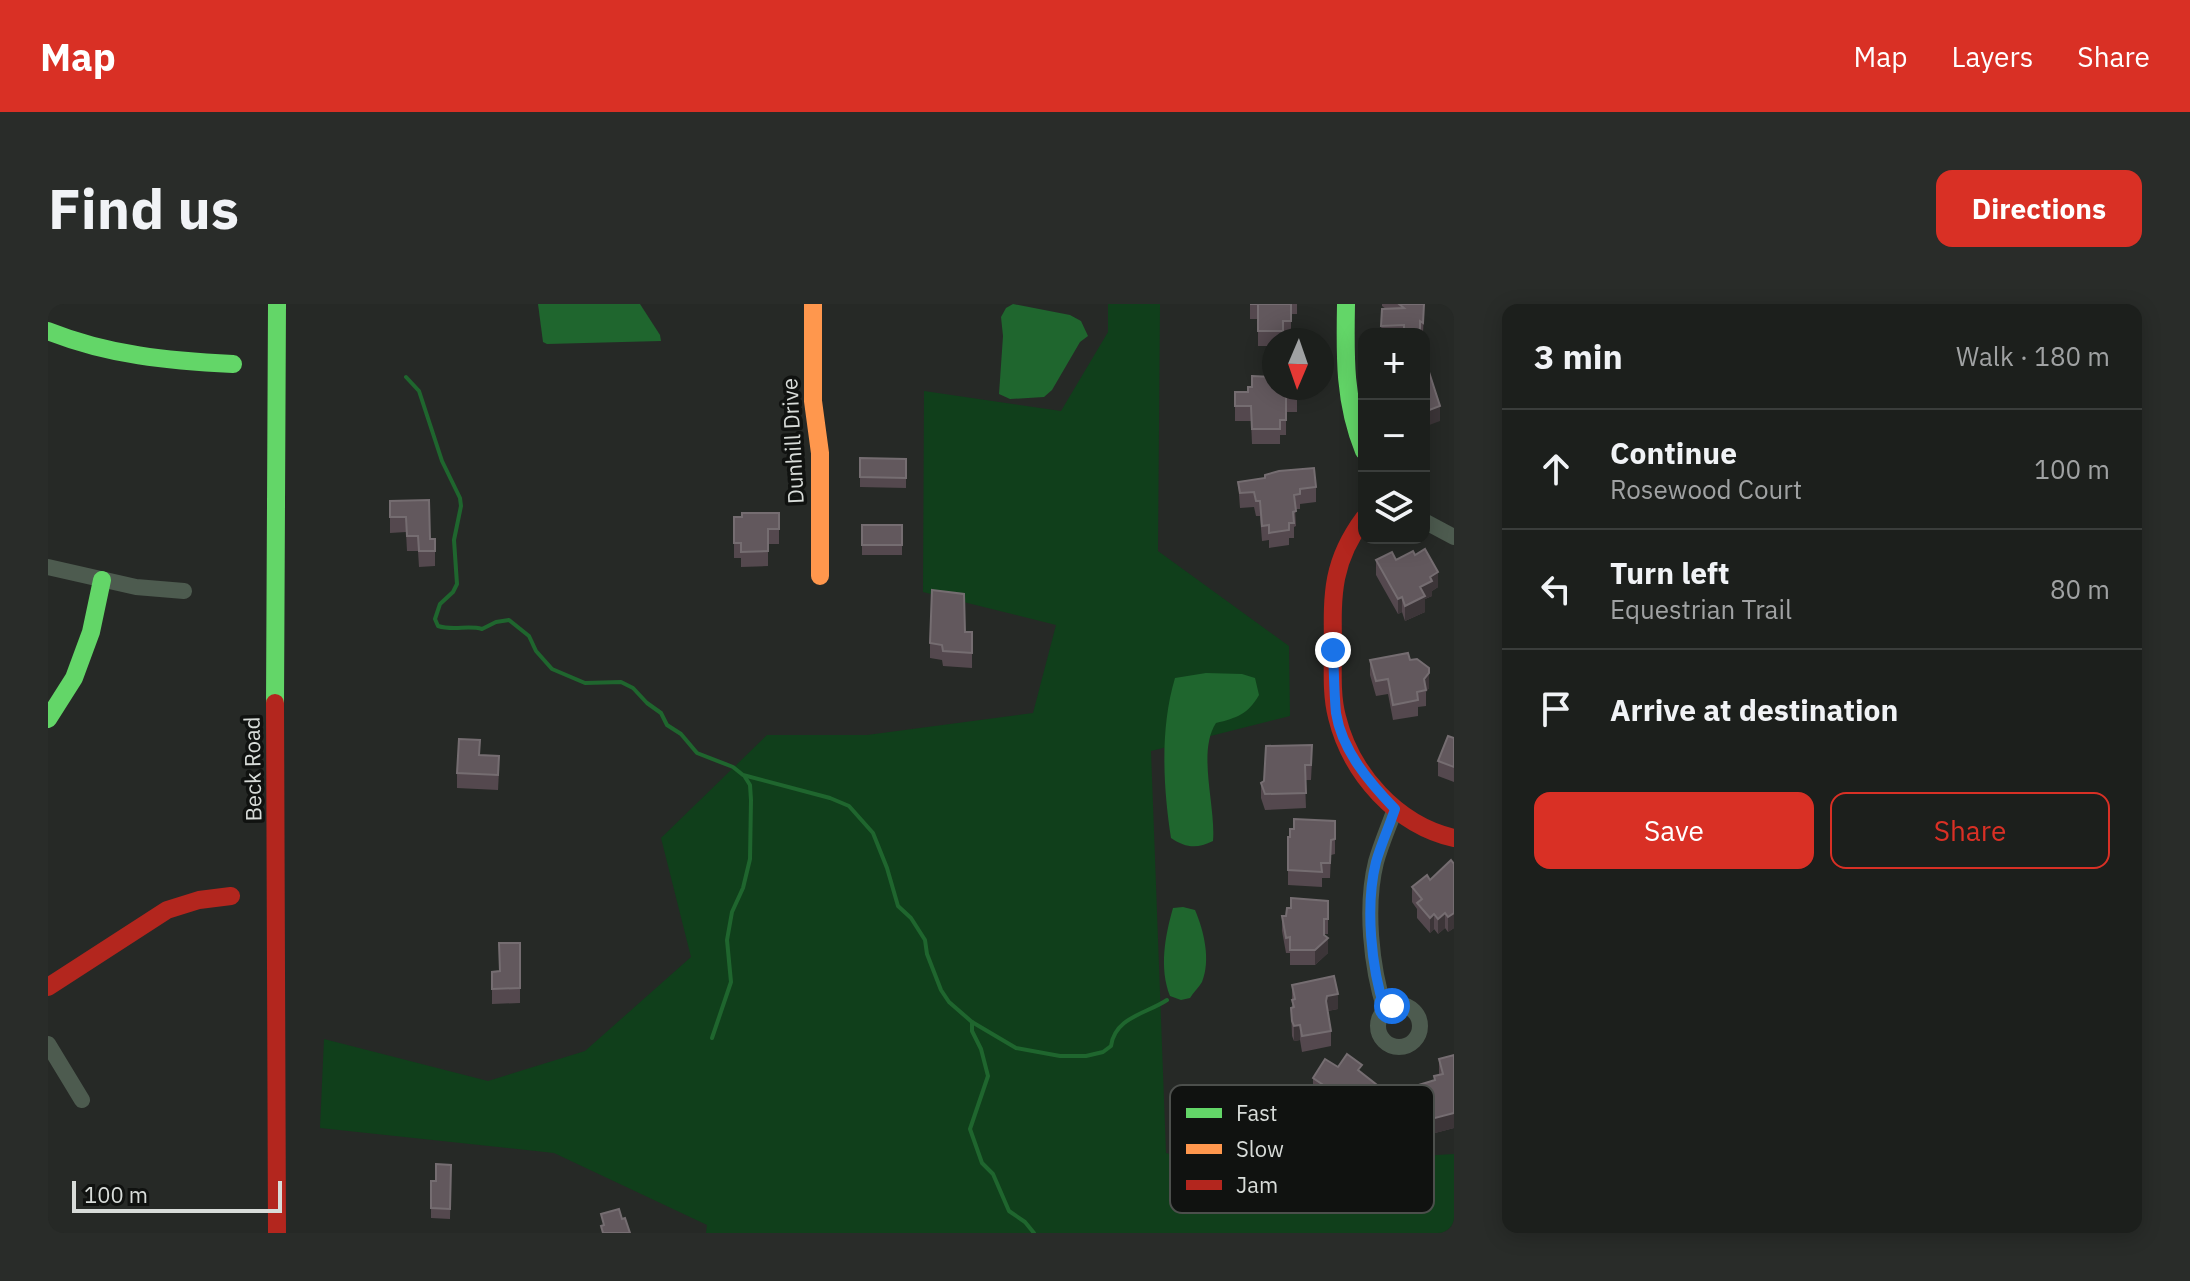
<!DOCTYPE html>
<meta charset="utf-8">
<style>
:root{--surface:#1c1f1c;--page:#292c29;--text:#f1f3f6;--muted:#a0a2a3;--line:#3a3d3b;--accent:#d93025}
body{margin:0;font-family:"IBM Plex Sans",sans-serif;background:var(--page);color:var(--text)}
.controls{position:absolute;right:24px;top:24px;display:grid;overflow:hidden;border-radius:16px;box-shadow:0 4px 20px #0003}
.controls button{width:72px;height:72px;display:grid;place-items:center;padding:0;border:0;border-bottom:2px solid var(--line);background:var(--surface);color:var(--text);font:40px sans-serif}
.compass{position:absolute;left:1214px;top:24px;width:72px;height:72px;border-radius:50%;background:var(--surface);box-shadow:0 4px 20px #0003;rotate:182deg}
.scale{position:absolute;left:24px;bottom:20px;width:210px;box-sizing:border-box;padding-left:8px;border:4px solid #d8dcd9;border-top:0;font-size:22px;line-height:28px;white-space:nowrap;color:#d8dcd9;-webkit-text-stroke:6px #101210;paint-order:stroke}
.stop{position:absolute;width:24px;height:24px;margin:-18px;border:6px solid #1a73e8;border-radius:50%;background:#fff}
.stop.end{background:#1a73e8;border-color:#fff;box-shadow:0 2px 8px #0008}
.list{margin:0;padding:0;list-style:none}
h2{display:flex;justify-content:space-between;align-items:center;height:104px;margin:0;padding:0 32px;font-size:34px}
h2 small{font-size:26px;font-weight:400;color:var(--muted)}
.list li{display:grid;grid-template-columns:52px 1fr auto;gap:24px;align-items:center;box-sizing:border-box;height:120px;padding:0 32px;border-top:2px solid var(--line)}
.list b{display:block;font-size:30px;white-space:nowrap}
.list p{margin:0;font-size:26px;white-space:nowrap;color:var(--muted)}
.list em{font-size:26px;font-style:normal;color:var(--muted)}
.actions{display:flex;gap:16px;padding:24px 32px}
.actions a{flex:1;padding:18px 0;border:2px solid var(--accent);border-radius:16px;text-align:center;font-size:28px;color:var(--accent)}
.actions .main{background:var(--accent);color:#fff}
.icon{flex:none;width:44px;height:44px;fill:none;stroke:currentColor;stroke-width:2;stroke-linecap:round;stroke-linejoin:round}
.map{position:relative;flex:none;width:1406px;height:929px;overflow:hidden;border-radius:16px}
header{display:flex;align-items:center;gap:48px;box-sizing:border-box;height:112px;padding:0 40px;background:var(--accent);color:#fff}
header strong{font-size:38px}
nav{display:flex;gap:44px;margin-inline-start:auto;font-size:28px}
.intro{display:flex;align-items:center;justify-content:space-between;box-sizing:border-box;height:192px;padding:0 48px}
h1{margin:0;font-size:56px}
.button{padding:20px 36px;border-radius:16px;background:var(--accent);color:#fff;font-size:28px;font-weight:700}
main{display:flex;gap:48px;padding:0 48px}
aside{flex:1;background:var(--surface);border-radius:16px;box-shadow:0 4px 20px #0003}
.map>svg:first-child{display:block}
</style>
<header>
<strong>Map</strong>
<nav><a>Map</a><a>Layers</a><a>Share</a></nav>
</header>
<div class="intro"><h1>Find us</h1><a class="button">Directions</a></div>
<main>
<div class="map">
<svg width="1406" height="929" viewBox="0 0 1406 929">
<rect width="100%" height="100%" fill="#262926"/>
<path fill="#103f1b" d="M1060,0H1112L1110,247L1241,342L1242,412L1103,447L1118,849L1173,864L1406,850V929H658L659,921L506,849L272,824L276,735L440,777L537,747L643,653L613,534L719,431H819L985,409L1008,321L875,288L876,87L1013,107L1060,28Z"/>
<g fill="#1f662e">
<path d="M490,0H592L612,31L613,37L499,40L495,38Z"/>
<path d="M965,0L1022,11L1033,17L1040,32L1032,38L1004,86L996,93L962,95L951,90L955,32L953,13L958,4Z"/>
<path d="M1158,369L1194,370L1207,374L1211,391C1200,410 1189,414 1168,419C1149,448 1168,502 1165,537C1149,545 1138,544 1123,534C1115,482 1112,424 1127,374Z"/>
<path d="M1135,603L1147,606C1156,627 1163,656 1154,678C1151,683 1145,689 1142,694L1133,696L1122,692C1111,664 1117,632 1125,604Z"/>
</g>
<g fill="none" stroke-linecap="round" stroke-linejoin="round">
<g stroke="#1f662e" stroke-width="4">
<path d="M358,73L371,87L394,157L412,194L413,202L406,236L409,280L405,288L392,300L387,315L390,322C405,327 420,321 434,325L448,318L461,316L481,332L488,347L504,365L537,379L573,378L585,384L599,399L613,409L619,421L633,430L649,449L685,463L695,471L782,494L801,502L825,529L839,564L850,602L863,614L877,636L879,650L893,686L901,698L924,718L968,744L1012,752H1038L1055,748L1063,742C1067,713 1098,710 1119,696"/>
<path d="M924,718V727L933,745L940,772L922,825L934,859L945,870L961,907L977,918L986,929"/>
<path d="M664,734L683,678L679,636L684,608L695,584L702,555L703,496L702,481L697,473"/>
</g>
<g stroke="#4d5b4f" stroke-width="16">
<path d="M1376,217L1406,233"/>
<path d="M0,263L88,283L136,287"/>
<circle cx="1351" cy="722" r="21"/>
<path d="M1337,706C1323,663 1317,602 1328,558C1333,540 1341,522 1347,505"/>
<path d="M0,740L34,796"/>
</g>
<g stroke="#63d668" stroke-width="18">
<path d="M1298,0C1297,51 1296,99 1316,147"/>
<path d="M0,27C60,51 121,57 185,60"/>
<path d="M227,399L229,0"/>
<path d="M0,415L26,374L43,328L54,276"/>
</g>
<path stroke="#ff974d" stroke-width="18" d="M765,0V97L772,149V272"/>
<g stroke="#b3261e" stroke-width="18">
<path d="M1316,214C1284,257 1284,289 1285,340C1285,365 1283,390 1289,413C1303,470 1349,521 1406,534"/>
<path d="M227,399L229,929"/>
<path d="M0,683L119,606L151,596L183,592"/>
</g>
</g>
<g fill="#54484e">
<path d="M1202,0H1249V10H1243V32H1235V36H1226V42H1210V15H1202Z"/>
<path d="M1334,0H1377L1376,3L1375,30H1333L1334,5H1338L1334,2Z"/>
<path d="M1249,84V108H1238V131H1232V140H1204L1203,117H1187V88H1200Z"/>
<path d="M812,154L858,155V184L812,183Z"/>
<path d="M1190,178L1268,183V198L1252,200V205H1247L1248,222L1246,223V234H1241V241L1221,244V236L1214,237L1212,212H1208L1206,203L1192,204Z"/>
<path d="M342,197L382,235H387V262L371,263L370,247H359L358,228L342,229Z"/>
<path d="M731,209V240H720V262L693,263V254H686V213Z"/>
<rect x="814" y="221" width="40" height="30"/>
<path d="M1328,256H1348L1390,283L1384,287V292L1377,295V308L1357,317L1354,308L1350,310L1328,271Z"/>
<path d="M917,328H924V364L895,362L894,356L882,354V339Z"/>
<path d="M1322,356H1362L1381,384L1378,388V402L1370,403V412L1345,416L1340,390L1328,392L1322,371Z"/>
<path d="M1406,434V478L1390,472V457Z"/>
<path d="M432,451L451,467L450,486L409,484V469Z"/>
<path d="M1264,457L1263,476H1257L1258,504L1217,506L1213,494V479Z"/>
<path d="M1287,517V550L1283,551L1282,574H1274V583L1240,581V533H1242L1246,525Z"/>
<path d="M1406,560V624L1400,628L1397,624L1390,630L1386,625L1382,629L1369,614V605L1364,598V583L1382,576Z"/>
<path d="M1280,597V630H1276V631L1280,649L1267,661H1242V649H1238L1234,627V612Z"/>
<path d="M472,639V699L444,700V668L451,667Z"/>
<path d="M1244,681L1290,705L1280,707L1283,727V742L1254,748L1252,736L1246,737L1244,732L1243,704H1244Z"/>
<path d="M1406,751V824L1387,829L1380,825L1378,821L1369,823L1361,799V784L1386,776V772L1391,770V755Z"/>
<path d="M1290,763L1314,769L1338,803L1321,828L1311,822L1308,826L1303,824L1288,808V805L1265,789V774Z"/>
<path d="M403,861L402,915L383,914V877H388Z"/>
</g>
<g fill="#3c3538">
<path d="M1392,102V117L1376,123V108Z"/>
<path d="M1390,268V283L1384,287V292L1377,295V308L1357,317V302L1372,283L1382,273Z"/>
<path d="M1354,293V308L1350,310V295Z"/>
<path d="M1381,369V384L1378,388L1376,375Z"/>
<path d="M1397,609V624L1390,630V615Z"/>
<path d="M1406,609V624L1400,628V613Z"/>
<path d="M1386,610V625L1382,629V614Z"/>
<path d="M1280,634V649L1267,661V646Z"/>
<path d="M1290,690V705L1279,707V692Z"/>
<path d="M1252,721V736L1246,737V722Z"/>
<path d="M1338,788V803L1321,828V813Z"/>
<path d="M1378,805V821L1369,823V808Z"/>
<path d="M1311,806V822L1308,826V811Z"/>
<path d="M1406,809V824L1387,829V814Z"/>
</g>
<g fill="#62585d" stroke="#756d71" stroke-width="2">
<path d="M1202,0H1243V17H1235V27H1210V0Z"/>
<path d="M1351,0H1376L1375,19L1372,17V26L1356,25V21L1333,22L1334,5L1356,4Z"/>
<path d="M1381,68L1392,102L1376,108V70Z"/>
<path d="M1204,72L1226,73V84H1249V93H1238V116H1232V125H1204L1203,102H1187V88H1200V83H1204Z"/>
<path d="M812,154L858,155V174L812,173Z"/>
<path d="M1266,164L1268,183L1252,185V190L1246,191L1248,207L1245,208L1246,219H1241V226L1221,229V221L1214,222L1212,197H1208L1206,188L1192,189L1190,178L1217,174V171L1231,167Z"/>
<path d="M381,196L382,235H387V247H371L370,232H359L358,213H342V197Z"/>
<path d="M694,209H731V225H720V247L693,248V239H686V213H694Z"/>
<rect x="814" y="221" width="40" height="20"/>
<path d="M1377,245L1390,268L1382,273L1384,277L1372,283L1377,292L1357,302L1354,293L1350,295L1328,256L1344,248L1348,256L1365,247L1367,251Z"/>
<path d="M884,286L916,290L917,328H924V349L895,347L894,341L882,339Z"/>
<path d="M1360,349L1362,356L1369,355L1381,364V369L1376,375L1378,386L1369,388L1370,396L1345,401L1340,375L1328,377L1322,356Z"/>
<path d="M1400,432L1406,434V463L1390,457Z"/>
<path d="M411,435L432,436L431,451L451,452L450,471L409,469Z"/>
<path d="M1264,441L1263,461H1257L1258,489L1217,490L1213,479L1216,477L1218,442Z"/>
<path d="M1246,515L1287,517V535L1283,536L1282,559H1273L1274,568L1240,566V533H1242V525H1246Z"/>
<path d="M1403,556L1406,560V609L1400,613L1397,609L1390,615L1386,610L1382,614L1369,599L1374,595L1364,583L1379,571L1382,576Z"/>
<path d="M1243,594L1280,597V615H1276V631L1280,634L1267,646H1242V633L1238,634L1234,612H1238L1239,604H1243Z"/>
<path d="M451,639H472V684L444,685V668L452,667Z"/>
<path d="M1286,672L1290,690L1279,692L1278,697L1283,727L1254,732L1252,721L1246,722L1244,717L1243,704L1246,703L1244,696L1247,695L1244,681Z"/>
<path d="M1299,750L1314,761L1310,766L1338,788L1321,813L1311,806L1308,811L1303,809L1288,793L1290,791L1265,774L1277,755L1290,763Z"/>
<path d="M1406,751V809L1387,814L1380,810L1378,805L1369,808L1361,784L1387,776L1386,772L1395,770L1391,755Z"/>
<path d="M388,860L403,861L402,905L383,904V877H388Z"/>
<path d="M571,905L574,915L577,914L582,929H555L553,922L556,921L553,910Z"/>
</g>
<g fill="none" stroke-linecap="round" stroke-linejoin="round">
<path stroke="#1a73e8" stroke-width="10" d="M1285,346C1286,367 1286,388 1288,409C1294,447 1322,479 1347,505C1341,523 1333,540 1328,558C1317,602 1323,663 1337,706L1344,702"/>
</g>
<g text-anchor="middle" dominant-baseline="central" stroke-width="7" stroke-linejoin="round" paint-order="stroke">
<g font-size="22" fill="#d8dcd9" stroke="#101210">
<text transform="translate(744 137) rotate(-93)">Dunhill Drive</text>
<text transform="translate(204 465) rotate(-91)">Beck Road</text>
</g>
</g>
<rect x="1122" y="781" width="264" height="128" rx="12" fill="#101210" stroke="#4c4f4c" stroke-width="2"/>
<rect x="1138" y="804" width="36" height="10" fill="#63d668"/>
<rect x="1138" y="840" width="36" height="10" fill="#ff974d"/>
<rect x="1138" y="876" width="36" height="10" fill="#b3261e"/>
<g font-size="22" fill="#d8dcd9">
<text x="1188" y="817">Fast</text>
<text x="1188" y="853">Slow</text>
<text x="1188" y="889">Jam</text>
</g>
</svg>
<div class="controls">
<button>+</button>
<button>−</button>
<button><svg class="icon" aria-label="layers" viewBox="0 0 24 24"><path d="M12 4l9 5-9 5-9-5zM3 14l9 5 9-5"/></svg></button>
</div>
<svg class="compass" viewBox="-18 -18 36 36"><path d="M0-13l5 13h-10z" fill="#e53935"/><path d="M0 13l5-13h-10z" fill="#a0a2a3"/></svg>
<div class="scale">100 m</div>
<div class="stop" style="left:1344px;top:702px"></div>
<div class="stop end" style="left:1285px;top:346px"></div>
</div>
<aside>
<h2>3 min<small>Walk · 180 m</small></h2>
<ul class="list">
<li><svg class="icon" aria-label="ahead" viewBox="0 0 24 24"><path d="M12 20V5M6 11l6-6 6 6"/></svg><div><b>Continue</b><p>Rosewood Court</p></div><em>100 m</em></li>
<li><svg class="icon" aria-label="left" viewBox="0 0 24 24"><path d="M17 20v-9H6M10 6l-5 5 5 5"/></svg><div><b>Turn left</b><p>Equestrian Trail</p></div><em>80 m</em></li>
<li><svg class="icon" aria-label="arrive" viewBox="0 0 24 24"><path d="M6 21V4h12l-3 4 3 4H6"/></svg><div><b>Arrive at destination</b></div></li>
</ul>
<div class="actions"><a class="main">Save</a><a>Share</a></div>
</aside>
</main>
